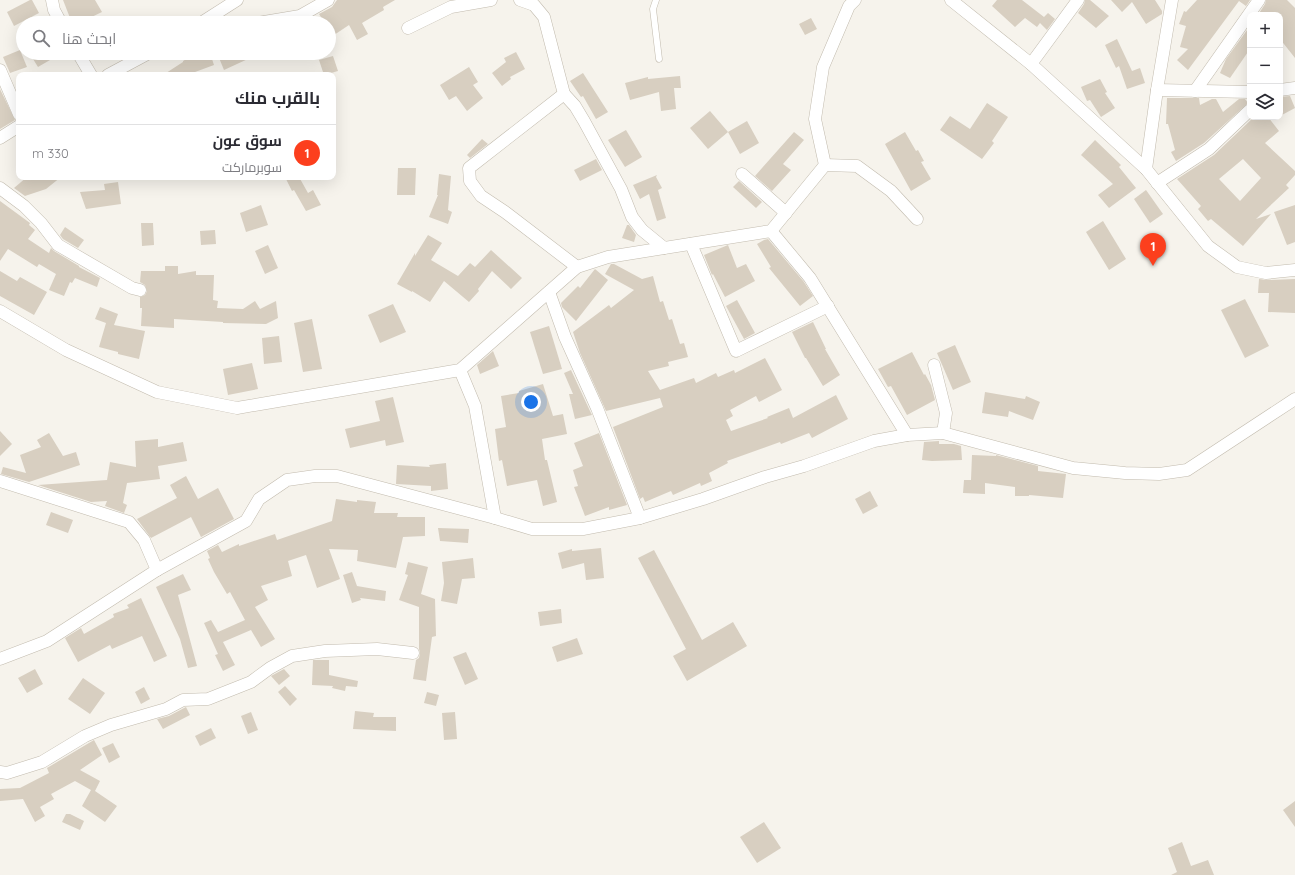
<!DOCTYPE html>
<html lang="ar">
<meta charset="utf-8">
<style>
:root{--surface:#fff;--page:#f7f7f7;--text:#2b2b33;--muted:#7c7c81;--line:#e1e1e2;--accent:#fc3f1d}
body{margin:0;font-family:Quicksand,Cairo,sans-serif;background:var(--page);color:var(--text);direction:rtl}
.controls{position:absolute;right:12px;top:12px;display:grid;overflow:hidden;border-radius:8px;box-shadow:0 4px 16px #0002}
.controls button{width:36px;height:36px;display:grid;place-items:center;padding:0;border:0;border-bottom:1px solid var(--line);background:var(--surface);color:var(--text);font:20px sans-serif}
.you{position:absolute;left:531px;top:402px;width:14px;height:14px;margin:-10px;border:3px solid #fff;border-radius:50%;background:#1a73e8;box-shadow:0 0 0 6px #1a73e833}
.badge{display:grid;place-items:center;width:26px;height:26px;border-radius:50%;background:var(--accent);color:#fff;font-size:13px;font-weight:700}
.pin{position:absolute;translate:-50% -33px;filter:drop-shadow(0 1px 2px #0008)}
.pin::after{content:'';position:absolute;top:21px;width:14px;height:12px;background:inherit;clip-path:polygon(0 0,100% 0,50% 100%)}
.list{margin:0;padding:0;list-style:none}
h2{display:flex;justify-content:space-between;align-items:center;height:52px;margin:0;padding:0 16px;font-size:17px}
h2 small{font-size:13px;font-weight:400;color:var(--muted)}
.list li{display:grid;grid-template-columns:26px 1fr auto;gap:12px;align-items:center;box-sizing:border-box;height:56px;padding:0 16px;border-top:1px solid var(--line)}
.list b{display:block;font-size:15px;white-space:nowrap}
.list p{margin:0;font-size:13px;white-space:nowrap;color:var(--muted)}
.list em{font-size:13px;font-style:normal;color:var(--muted)}
.icon{flex:none;width:22px;height:22px;fill:none;stroke:currentColor;stroke-width:2;stroke-linecap:round;stroke-linejoin:round}
.map{position:relative;flex:none;width:1295px;height:875px;overflow:hidden;direction:ltr}
.search{position:absolute;background:var(--surface);box-shadow:0 4px 16px #0002;left:16px;top:16px;width:320px;height:44px;display:flex;align-items:center;gap:10px;box-sizing:border-box;padding:0 14px;border-radius:22px;color:var(--muted);font-size:15px}
.panel{position:absolute;background:var(--surface);box-shadow:0 4px 16px #0002;left:16px;top:72px;width:320px;height:108px;border-radius:8px;direction:rtl}
.map>svg:first-child{display:block}
</style>
<div class="map">
<svg width="1295" height="875" viewBox="0 0 1295 875">
<rect width="100%" height="100%" fill="#f6f3ec"/>
<g fill="#d8cfc1" fill-rule="evenodd">
<path d="M30,0H32L39,13L14,26L7,12Z"/>
<path d="M63,0H95L102,12L79,23H72Z"/>
<path d="M337,0H395L383,7L384,10L362,23L368,34L357,40L349,25L334,35L329,28V23H325L319,14L332,7Z"/>
<path d="M997,0H1022L1044,17L1048,13L1055,19L1047,30L1040,23L1037,27L1025,18L1015,27L992,6Z"/>
<path d="M1085,0H1090L1109,16L1096,28L1078,13L1084,4Z"/>
<path d="M1111,0H1155L1162,11V14L1146,24L1132,2L1122,12Z"/>
<path d="M1197,0H1250L1246,6L1239,1L1188,70L1177,60L1188,49L1180,47L1186,26L1179,24L1184,11L1186,12Z"/>
<path d="M1266,0H1287L1295,8V58L1280,39V15H1258L1265,4Z"/>
<path d="M811,18L817,29L805,35L799,24Z"/>
<path d="M1250,26V49L1230,78L1220,73L1226,59Z"/>
<path d="M1117,39L1132,71L1140,68L1145,83L1127,89L1119,66L1116,68L1105,45Z"/>
<path d="M20,50L27,67L10,73L3,57Z"/>
<path d="M516,52L525,69L510,77L511,79L502,86L492,73L506,62L504,58Z"/>
<path d="M43,53H62L38,67L33,59Z"/>
<path d="M206,53H210L214,65L187,75H163L183,62V61L192,56L193,58Z"/>
<path d="M217,53H261L224,70Z"/>
<path d="M333,56L338,71L324,75L319,60Z"/>
<path d="M469,67L478,82L473,85L483,98L467,111L456,96L449,100L440,85Z"/>
<path d="M583,73L608,112L596,119L583,96L581,97L570,81Z"/>
<path d="M680,76L681,88H674L676,109L661,111L659,92L630,100L625,83L648,77V79Z"/>
<path d="M1100,79L1107,92L1105,93L1115,108L1101,117L1090,100L1087,101L1081,87Z"/>
<path d="M0,89L15,120L0,129Z"/>
<path d="M1290,96L1295,108L1280,116V97Z"/>
<path d="M1167,98H1199L1200,105L1212,99H1216L1223,112L1239,99H1245L1248,103L1204,143L1176,161L1171,152L1175,150L1168,124H1166Z"/>
<path d="M987,103L1008,117L992,141L994,143L982,159L940,130L950,116L970,129Z"/>
<path d="M710,111L728,132L708,149L690,128Z"/>
<path d="M1254,117H1268L1279,131L1265,143L1295,171V175L1286,185L1289,188L1256,219L1271,214L1243,246L1211,219L1208,221L1198,209L1201,206L1177,179L1214,155ZM1243,159L1261,178L1240,201L1219,179Z"/>
<path d="M747,121L759,143L740,154L728,132Z"/>
<path d="M626,130L642,157L625,167L608,140Z"/>
<path d="M794,132L804,140L783,164L791,170L772,191L755,176Z"/>
<path d="M905,132L916,151L918,150L924,161L921,162L931,179L911,191L885,144Z"/>
<path d="M482,139L488,144L470,158L467,155Z"/>
<path d="M1095,140L1121,165L1119,167L1136,188L1109,208L1098,195L1113,184L1081,155Z"/>
<path d="M596,159L602,170L580,181L574,170Z"/>
<path d="M398,168H416L415,195H397Z"/>
<path d="M439,174L451,176L448,210L452,212L448,224L429,217L438,195H437Z"/>
<path d="M657,175L656,177L662,188L658,190L666,218L657,221L649,194L640,199L633,185Z"/>
<path d="M27,177H61L46,189L25,196L14,188Z"/>
<path d="M285,177H299L308,193L313,190L321,205L306,211L294,190L292,191Z"/>
<path d="M739,181L762,202L756,208L733,187Z"/>
<path d="M118,182L121,204L86,209L80,192L105,190L104,184Z"/>
<path d="M1146,190L1163,214L1150,223L1134,199Z"/>
<path d="M0,201L30,223L29,225L35,230L28,239L49,253L51,248L54,251L79,266V267L100,278L97,287L75,278L72,283L70,282L64,296L49,290L56,274L39,264L37,267L8,249L0,261Z"/>
<path d="M261,205L268,225L246,232L240,213Z"/>
<path d="M1295,205V242L1287,245L1274,212Z"/>
<path d="M1103,221L1126,259L1109,270L1086,232Z"/>
<path d="M141,223H153L154,245L142,246Z"/>
<path d="M627,225H629L636,235L634,242L622,238Z"/>
<path d="M65,227L84,240L78,248L63,239L60,235Z"/>
<path d="M215,230L216,244L201,245L200,231Z"/>
<path d="M428,235L442,243L431,260L458,276L470,263L475,267L491,250L522,278L511,289L492,271L478,289L479,291L469,302L444,281L430,302L412,291V292L397,284L415,253V256Z"/>
<path d="M768,239L804,282L813,296L800,306L769,268L771,267L757,244L764,240Z"/>
<path d="M268,245L278,268L265,274L255,251Z"/>
<path d="M728,245L737,268L746,264L755,281L725,297L713,274L712,275L704,255Z"/>
<path d="M611,264H614L642,279L653,276L660,302L663,301L669,320L672,319L680,344L684,343L688,357L668,362L669,366L648,371L660,390L694,378L696,383L716,373L718,377L734,370L735,373L765,358L782,390L759,402L756,396L730,410L733,416L726,420L731,431L768,418L767,417L789,408L793,418L836,395L848,419L812,438L809,433L781,444L780,442L727,461L728,463L709,473L712,481L701,486L700,483L673,495L671,491L645,502L643,497L640,499L613,427L663,407L660,398L606,411L580,353L573,332L609,305L611,308L634,290L605,274Z"/>
<path d="M165,266H178V274L196,271V275H214L213,300L218,301L217,308L243,309L255,301L260,309L276,301L278,318L266,324L223,323V322L174,319V328L141,326L142,308H140V297L145,295L147,291L145,285L140,282L141,271H165Z"/>
<path d="M595,269L608,280L576,321L562,307L561,303L578,286L580,288Z"/>
<path d="M0,271L17,281L20,277L47,292L34,315L0,296Z"/>
<path d="M1259,279L1267,280L1295,279V313L1268,312L1269,293H1258Z"/>
<path d="M1245,299L1269,346L1245,358L1221,310Z"/>
<path d="M737,300L755,333L744,339L726,306Z"/>
<path d="M393,304L406,332L380,343L368,315Z"/>
<path d="M100,307L118,314L114,325L145,331L139,359L118,354V352L99,347L106,323L95,319Z"/>
<path d="M312,319L322,369L303,372L294,323Z"/>
<path d="M813,322L826,349H825L840,375L823,386L806,358H805L792,332Z"/>
<path d="M549,326L562,369L543,374L530,332Z"/>
<path d="M279,336L282,362L264,364L262,338Z"/>
<path d="M955,345L971,382L953,390L937,353Z"/>
<path d="M493,351L499,366L480,374L477,365Z"/>
<path d="M912,352L924,375L925,374L931,385L935,400L907,415L891,386L888,387L878,369Z"/>
<path d="M252,363L258,389L228,395L223,369Z"/>
<path d="M571,370L590,411L592,415L575,419L569,394H573L564,373Z"/>
<path d="M543,384L553,416L563,414L567,434L542,439L545,460H547L557,502L543,506L537,480L507,486L502,460L499,461L495,429L506,427L501,396L519,393V391Z"/>
<path d="M985,392L1025,399L1026,396L1040,402L1033,420L1009,411L1008,417L982,413Z"/>
<path d="M393,397L404,442L386,446L385,440L350,448L345,429L380,421L375,401Z"/>
<path d="M0,431L12,444L0,456Z"/>
<path d="M49,433L63,456L76,452L80,465L29,482L1,474L3,467L26,473L20,455L41,447L37,440Z"/>
<path d="M599,433L627,505L609,510V507L585,516L574,487L578,486L573,470L583,466L574,443Z"/>
<path d="M158,439V447L183,442L187,461L158,466L160,479L127,483L123,503L127,505L124,513L105,506L107,501L91,502L38,485L107,480L110,462L136,467L135,441Z"/>
<path d="M939,441V444H954L961,446L962,460L932,461L922,460L924,442Z"/>
<path d="M972,455L996,456V455L1038,466V471L1066,474L1063,498L1029,495V496H1015V487L985,483V494L963,493L964,480H971Z"/>
<path d="M446,463L448,489L431,491V486L396,484L397,465L430,467L429,465Z"/>
<path d="M186,476L198,499L218,488L234,519L201,537L191,517L151,538L137,519L177,498L170,485Z"/>
<path d="M870,491L878,506L863,514L855,499Z"/>
<path d="M336,499L357,502V500L376,502L374,513H398L397,517H425V536L403,537L396,568L357,561L358,550L329,549L340,579L317,588L306,555L288,561L292,576L261,586L268,600L255,607L275,639L261,647L251,630L223,642L235,665L223,671L215,655L218,654L204,623L211,620L218,632L245,620L230,592L227,594L214,572L208,559L210,558L207,551L218,545L222,552L239,544V546L275,534L277,540L332,521Z"/>
<path d="M51,512L73,520L68,533L46,525Z"/>
<path d="M438,528L469,529L468,543L440,541Z"/>
<path d="M601,548L604,578L586,580L584,563L562,569L558,553L572,549V551Z"/>
<path d="M654,550L702,640L733,622L747,646L687,681L673,656L686,649L638,558Z"/>
<path d="M473,558L475,578L462,579L457,604L441,601L444,583L442,562Z"/>
<path d="M408,562L428,567L421,594L435,599L436,636L432,637L426,681L413,679L416,660L419,658L420,653L419,649V607L399,600L408,575L405,574Z"/>
<path d="M352,572L357,586L386,591L385,601L360,598L361,600L352,603L343,575Z"/>
<path d="M183,574L191,590L178,595L197,666L188,668L180,639L156,587Z"/>
<path d="M141,598L167,656L154,662L142,636L112,649L110,645L78,662L65,638L81,628L84,634L114,617L113,614L129,608L127,605Z"/>
<path d="M561,609L562,623L540,626L538,612Z"/>
<path d="M577,638L583,654L557,662L552,647Z"/>
<path d="M466,652L478,679L465,685L453,657Z"/>
<path d="M313,660H329V675L358,681L357,687L346,686L345,691L332,688L333,686L312,685Z"/>
<path d="M35,669L43,684L27,693L18,678Z"/>
<path d="M284,669L290,676L279,685L271,676Z"/>
<path d="M83,678L105,693L90,714L68,699Z"/>
<path d="M285,686L297,699L290,706L278,692Z"/>
<path d="M144,687L150,699L141,704L135,692Z"/>
<path d="M427,692L439,695L436,706L424,703Z"/>
<path d="M186,707L190,715L163,729L157,719L169,716Z"/>
<path d="M355,711L374,713L373,717H396V731L353,729Z"/>
<path d="M251,712L258,730L248,734L241,716Z"/>
<path d="M455,712L457,739L444,740L442,713Z"/>
<path d="M211,728L216,738L200,746L195,736Z"/>
<path d="M94,740L102,755L80,770L100,781L95,791L117,806L105,822L82,806L91,790L75,781L51,794L54,799L40,807L45,816L35,822L23,799L0,801V789L20,788L49,773L47,768Z"/>
<path d="M113,743L120,757L109,763L102,748Z"/>
<path d="M1295,801V827L1283,810Z"/>
<path d="M66,814H70L84,821L80,830L62,822Z"/>
<path d="M764,822L781,848L757,863L740,837Z"/>
<path d="M1182,842L1191,866L1208,860L1214,875H1171L1177,872L1168,848Z"/>
</g>
<g fill="none" stroke-linecap="round" stroke-linejoin="round">
<g stroke="#c2bbae" stroke-width="7">
<path id="service" d="M656,0L653,9L659,59"/>
</g>
<g stroke="#c2bbae" stroke-width="13">
<g id="minor">
<path d="M52,0L54,10L61,23"/>
<path d="M520,0L534,5L544,17L564,94L469,168L470,181L481,196L505,212L577,267"/>
<path d="M951,0L1031,64L1146,169L1208,246L1237,267L1266,273L1295,270"/>
<path d="M201,23L237,0"/>
<path d="M258,23L300,16L328,0"/>
<path d="M408,28L451,7L491,0"/>
<path d="M78,53L91,75"/>
<path d="M1031,64L1078,0"/>
<path d="M0,70L19,114"/>
<path d="M108,75L149,53"/>
<path d="M1157,90L1250,92"/>
<path d="M1280,90L1295,88"/>
<path d="M1195,91L1259,0"/>
<path d="M564,94L575,106L584,121L621,189L632,217L642,230L664,248"/>
<path d="M0,138L19,126"/>
<path d="M825,165L857,166L891,191L917,219"/>
<path d="M1146,169L1157,90L1172,0"/>
<path d="M742,174L786,213"/>
<path d="M1157,183L1209,149L1250,110"/>
<path d="M0,188L24,206L41,223L58,245L132,288L140,290"/>
<path d="M771,231L810,278L907,435"/>
<path d="M691,244L736,351L828,306"/>
<path d="M549,292L565,337L597,408L640,518"/>
<path d="M0,311L66,350L157,392L237,408L460,370L577,267L608,257L771,231L825,165L815,119L823,67L849,6L855,0"/>
<path d="M934,365L946,413L943,433"/>
<path d="M460,370L475,406L495,518"/>
<path d="M0,481L129,522L144,540L157,570"/>
<path d="M0,659L47,641L157,570L246,521L259,499L287,480L315,476H337L495,518L532,529H583L640,518L703,499L765,477L804,466L874,441L907,435L943,433L1073,468L1125,473L1159,474L1187,470L1295,399"/>
<path d="M0,772L7,773L42,762L85,736L111,725L166,709L183,700L208,699L251,682L270,668L292,656L325,651L377,649L413,653"/>
</g>
</g>
<use href="#service" stroke="#fff" stroke-width="6"/>
<use href="#minor" stroke="#fff" stroke-width="12"/>
</g>
</svg>
<div class="controls">
<button>+</button>
<button>−</button>
<button><svg class="icon" aria-label="layers" viewBox="0 0 24 24"><path d="M12 4l9 5-9 5-9-5zM3 14l9 5 9-5"/></svg></button>
</div>
<div class="you"></div>
<div class="pin badge" style="left:1153px;top:266px">1</div>
<div class="search"><svg class="icon" aria-label="search" viewBox="0 0 24 24"><circle cx="10" cy="10" r="6"/><path d="M15 15l6 6"/></svg>ابحث هنا</div>
<section class="panel">
<h2>بالقرب منك<small></small></h2>
<ul class="list">
<li><span class="badge">1</span><div><b>سوق عون</b><p>سوبرماركت</p></div><em>330 m</em></li>
</ul>
</section>
</div>
